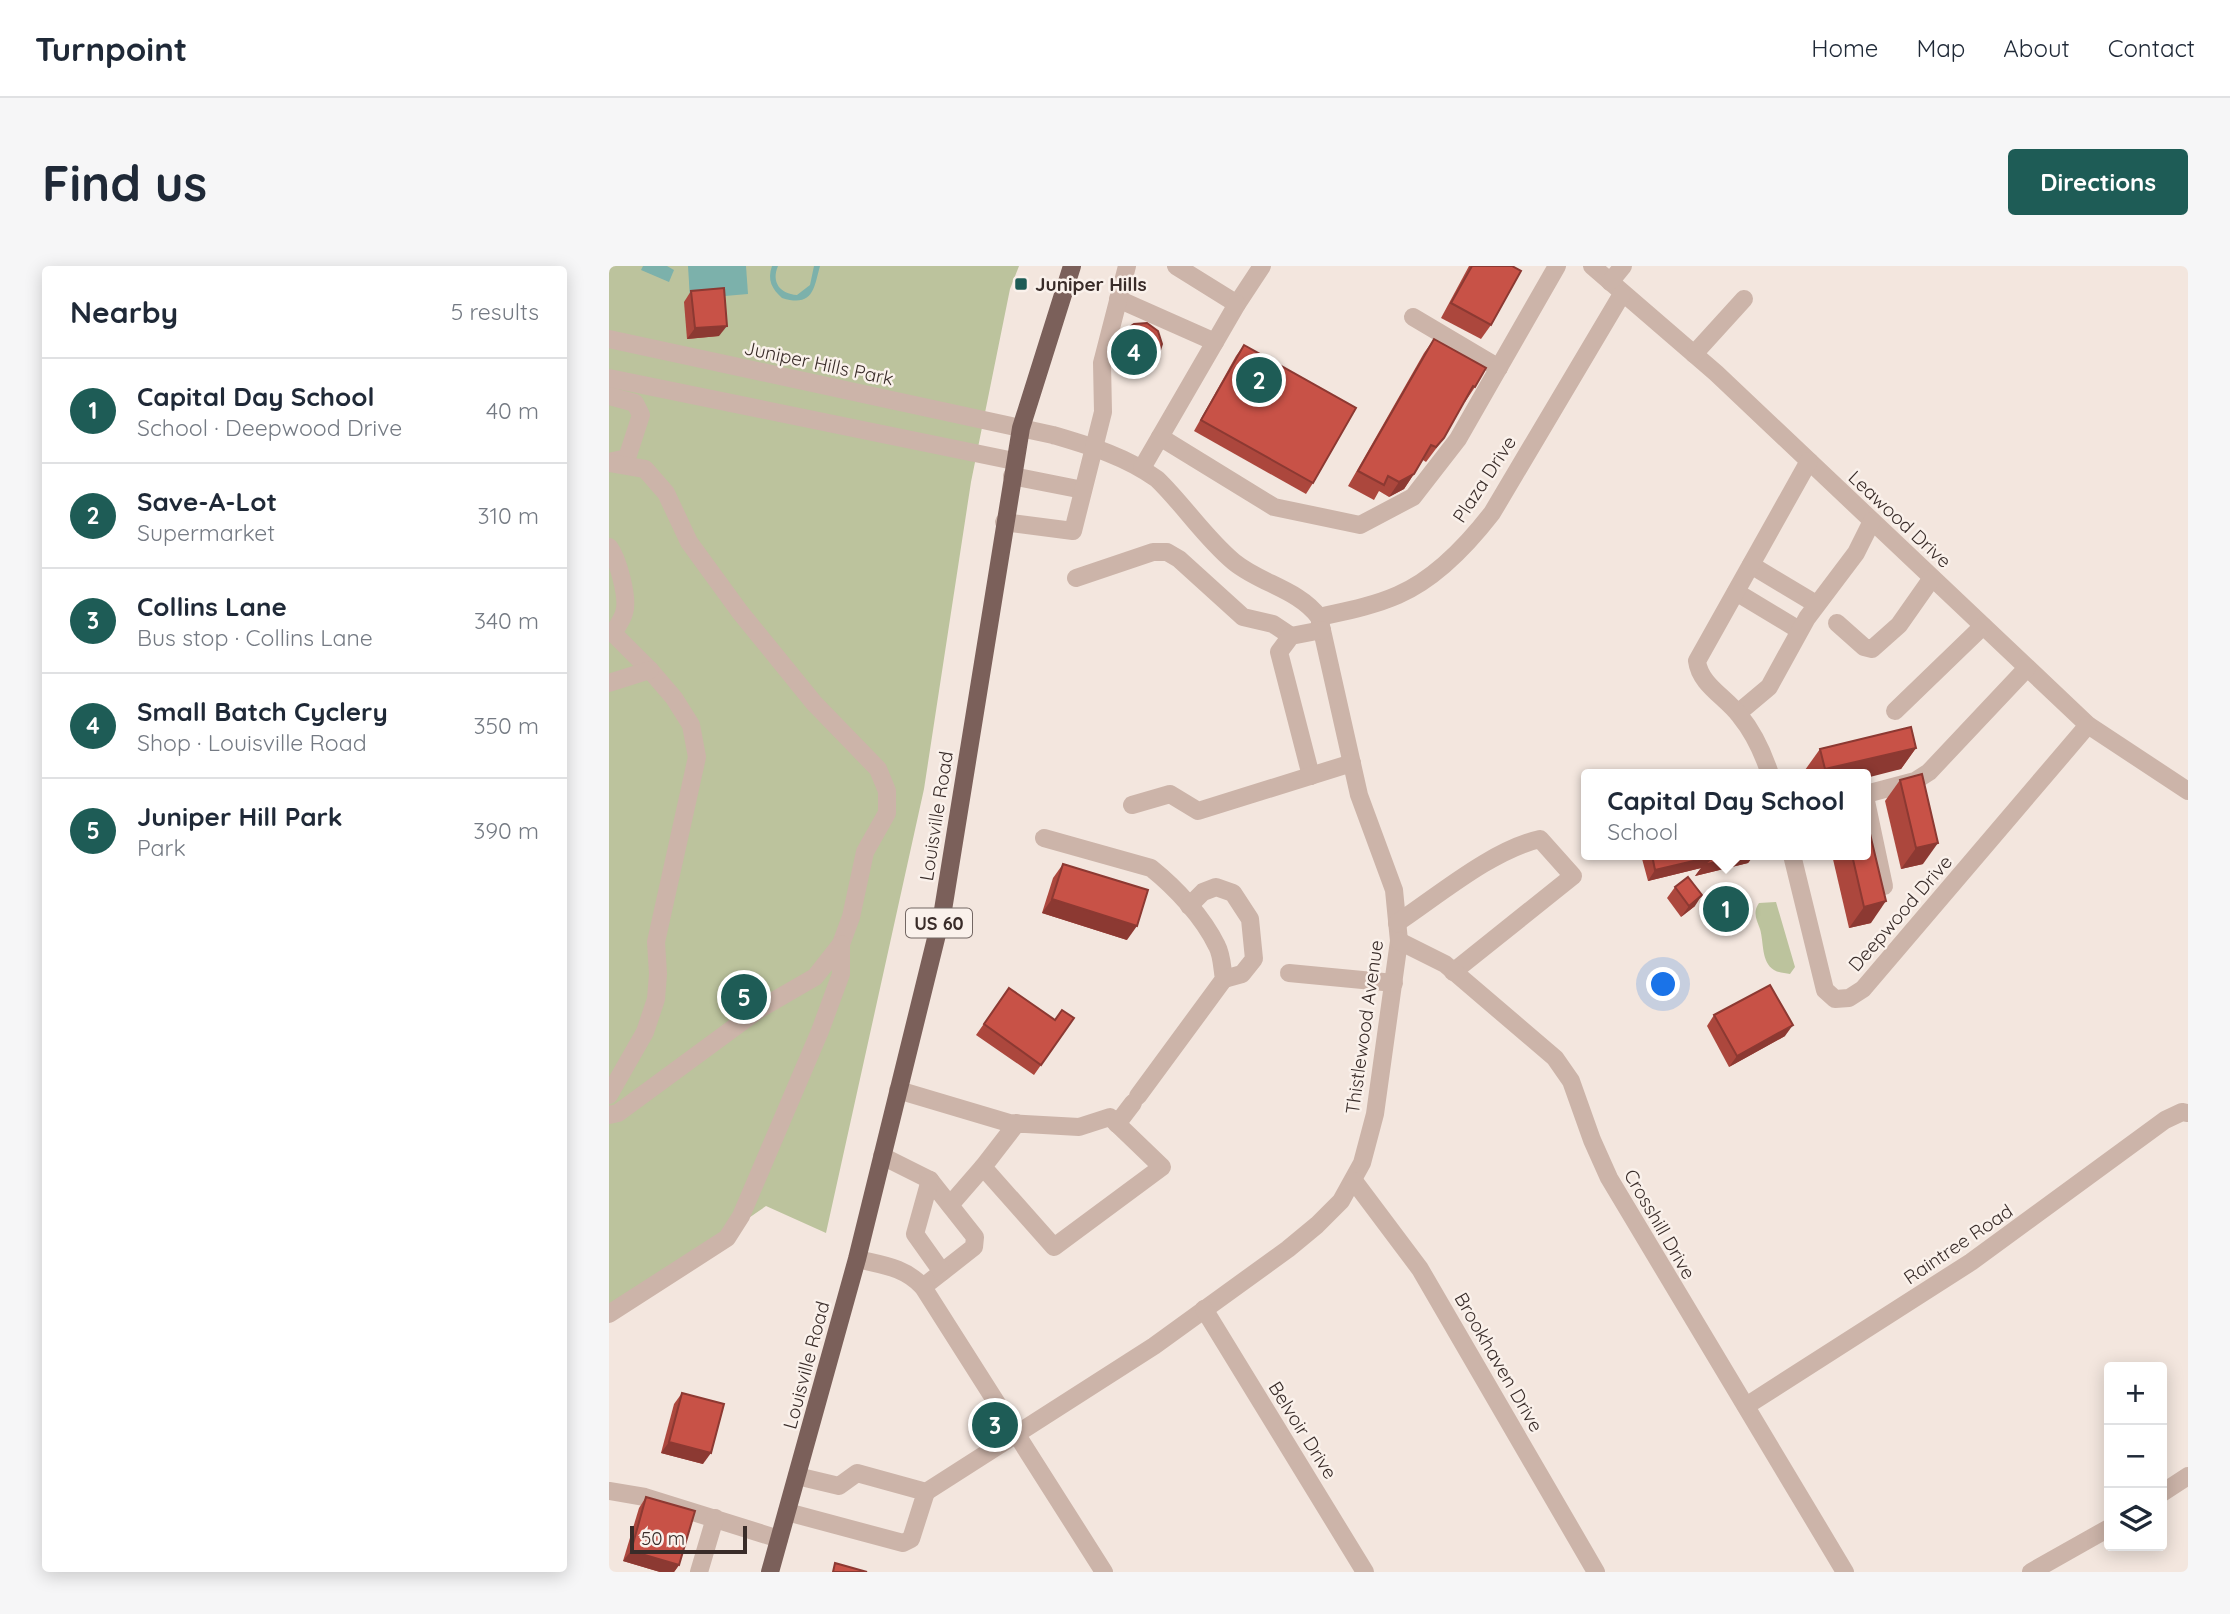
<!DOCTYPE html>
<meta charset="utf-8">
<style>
:root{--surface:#fff;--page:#f6f6f7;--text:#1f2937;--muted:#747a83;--line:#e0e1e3;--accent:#1e5c56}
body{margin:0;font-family:Quicksand,sans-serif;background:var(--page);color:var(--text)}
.controls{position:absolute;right:21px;bottom:21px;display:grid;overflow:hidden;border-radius:7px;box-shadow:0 4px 18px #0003}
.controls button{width:63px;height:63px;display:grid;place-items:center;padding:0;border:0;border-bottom:2px solid var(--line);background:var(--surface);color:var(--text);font:35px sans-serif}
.scale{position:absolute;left:21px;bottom:18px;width:117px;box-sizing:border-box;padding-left:7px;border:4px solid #392c29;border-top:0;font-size:19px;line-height:24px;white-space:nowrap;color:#392c29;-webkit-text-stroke:5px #faf1eb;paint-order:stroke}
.you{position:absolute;left:1055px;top:719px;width:24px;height:24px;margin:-18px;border:5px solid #fff;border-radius:50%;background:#1a73e8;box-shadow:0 0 0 10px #1a73e833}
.badge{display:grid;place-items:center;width:46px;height:46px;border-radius:50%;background:var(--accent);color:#fff;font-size:23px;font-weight:700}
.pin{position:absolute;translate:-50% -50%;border:4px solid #fff;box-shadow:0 2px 7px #0006}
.popup{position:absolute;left:972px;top:503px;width:290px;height:91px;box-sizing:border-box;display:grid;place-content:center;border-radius:7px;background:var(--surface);filter:drop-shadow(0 2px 5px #0005);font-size:23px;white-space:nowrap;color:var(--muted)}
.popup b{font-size:26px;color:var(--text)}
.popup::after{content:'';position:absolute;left:50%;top:100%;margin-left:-14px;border:14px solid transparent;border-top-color:var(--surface)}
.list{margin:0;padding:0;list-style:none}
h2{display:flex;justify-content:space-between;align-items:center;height:91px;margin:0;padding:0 28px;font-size:30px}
h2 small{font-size:23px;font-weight:400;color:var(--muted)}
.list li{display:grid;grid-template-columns:46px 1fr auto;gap:21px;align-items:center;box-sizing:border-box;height:105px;padding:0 28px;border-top:2px solid var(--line)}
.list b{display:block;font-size:26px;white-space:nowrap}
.list p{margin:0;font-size:23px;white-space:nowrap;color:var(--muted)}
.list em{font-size:23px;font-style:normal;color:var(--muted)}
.icon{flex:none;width:38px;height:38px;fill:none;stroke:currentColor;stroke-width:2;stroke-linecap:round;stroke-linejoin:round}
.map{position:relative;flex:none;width:1579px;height:1306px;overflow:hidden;border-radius:7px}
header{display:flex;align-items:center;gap:42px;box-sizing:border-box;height:98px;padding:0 35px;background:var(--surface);border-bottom:2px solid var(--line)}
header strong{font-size:33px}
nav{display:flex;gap:38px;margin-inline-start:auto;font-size:24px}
.intro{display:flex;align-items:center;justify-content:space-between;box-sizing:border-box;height:168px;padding:0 42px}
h1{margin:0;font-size:49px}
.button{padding:18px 32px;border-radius:7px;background:var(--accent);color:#fff;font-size:24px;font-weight:700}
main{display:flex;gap:42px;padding:0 42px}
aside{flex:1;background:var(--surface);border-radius:7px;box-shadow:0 4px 18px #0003}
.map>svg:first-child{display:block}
</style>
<header>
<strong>Turnpoint</strong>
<nav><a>Home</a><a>Map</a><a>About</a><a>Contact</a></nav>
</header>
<div class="intro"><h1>Find us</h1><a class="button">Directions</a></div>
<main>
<aside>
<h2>Nearby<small>5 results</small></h2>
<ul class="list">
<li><span class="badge">1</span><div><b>Capital Day School</b><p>School · Deepwood Drive</p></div><em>40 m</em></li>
<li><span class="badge">2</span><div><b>Save-A-Lot</b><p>Supermarket</p></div><em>310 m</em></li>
<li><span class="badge">3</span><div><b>Collins Lane</b><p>Bus stop · Collins Lane</p></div><em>340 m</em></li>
<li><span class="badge">4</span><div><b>Small Batch Cyclery</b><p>Shop · Louisville Road</p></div><em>350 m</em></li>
<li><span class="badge">5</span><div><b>Juniper Hill Park</b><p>Park</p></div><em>390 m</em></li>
</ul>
</aside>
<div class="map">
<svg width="1579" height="1306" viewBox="0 0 1579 1306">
<rect width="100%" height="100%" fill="#f3e6de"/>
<g fill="#bcc39d">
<path d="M0,0H410L401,23L362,216L315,523L217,967L157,940L0,1048Z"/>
<path d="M1167,636L1186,701L1181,708C1176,707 1170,707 1165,704C1152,696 1155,676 1151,663C1148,654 1143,647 1150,637Z"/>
</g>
<g fill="#7cb1ab">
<path d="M34,0H58L65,4L60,16L32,4Z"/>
<path d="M79,0H137L139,28L81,33Z"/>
<path d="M163,0H169C162,16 171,28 188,29L201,19L205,0H211C205,21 205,42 173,32C163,23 158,14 163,0Z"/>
</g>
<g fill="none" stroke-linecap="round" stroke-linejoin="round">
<g stroke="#ccb4a9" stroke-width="18">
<path d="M567,0L628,38L653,0"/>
<path d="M983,0L1107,107L1479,459L1579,525"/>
<path d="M1001,16L1014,0"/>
<path d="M509,33L606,76"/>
<path d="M804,51L890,102"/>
<path d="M0,73L444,169C481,180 516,190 548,213C575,239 596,272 625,296C652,318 689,323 710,351L750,529L785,624L790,675L766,848L753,897L732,935L708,959L679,983L545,1080L317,1226"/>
<path d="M1085,88L1135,33"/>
<path d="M0,112L405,195"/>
<path d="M0,130L26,137L32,149L18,192L0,196"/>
<path d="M551,171L665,241L751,259L804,231L849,173L948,0"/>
<path d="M0,197L36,203L57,227L80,276L131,346L205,437L269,503L278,525V547L256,586L242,651L232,678L206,711L149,744L9,847L0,849"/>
<path d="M533,202L628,38"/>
<path d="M403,210L474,224"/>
<path d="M395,256L464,265L494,146L493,97L518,0"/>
<path d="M0,281C9,293 20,333 15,347C13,354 8,361 4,367L41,404L65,432L82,459L88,491L47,676L49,708L47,733L36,766L0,829"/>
<path d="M1142,299L1207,338"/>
<path d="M467,312L544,286H558L570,293L634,351L664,358L682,370"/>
<path d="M1127,326L1190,364"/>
<path d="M710,351C737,345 764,340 789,329C826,313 859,278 883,247L1013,28"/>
<path d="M1228,357L1255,381L1263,383L1290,359L1323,312"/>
<path d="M0,417L41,404"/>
<path d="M1286,445L1374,360"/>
<path d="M1129,447L1160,421L1198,352L1247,287L1263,255"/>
<path d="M1161,508C1154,487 1145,467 1131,450C1117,431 1091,419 1088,395L1200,195"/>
<path d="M702,510L670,386L682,370L713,364"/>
<path d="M1257,528L1306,515L1320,506L1418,402"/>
<path d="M1257,535L1275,620"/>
<path d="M523,539L561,528L589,545L743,497"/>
<path d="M435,572L542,602C567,622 594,651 608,680C613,689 613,702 615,713L529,830"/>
<path d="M1183,589L1216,724L1226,733L1240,732L1254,723L1479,459"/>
<path d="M580,640L594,626L607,621L624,627L641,653L645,693L633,708L615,713"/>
<path d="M788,657C830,629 883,584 931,573L964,610L844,706"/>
<path d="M790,675L836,698L946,792L962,815L983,874L1000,912L1236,1306"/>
<path d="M680,707L785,717"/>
<path d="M289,824L400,857L470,861L501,851L553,901L445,981L374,901L408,857"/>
<path d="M508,858L524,837"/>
<path d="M273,890L321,914L366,971L365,981L314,1021"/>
<path d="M321,914L306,968L333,1006"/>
<path d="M745,915L811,1003L987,1306"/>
<path d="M341,939L374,901"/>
<path d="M248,993C273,999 296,1001 314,1021L495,1306"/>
<path d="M595,1043L756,1306"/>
<path d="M0,1048L118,972L132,950L211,765L232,708V678"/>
<path d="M1137,1140L1362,996L1556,854L1573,846L1579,847"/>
<path d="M0,1225L36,1231L170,1273"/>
<path d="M1553,1227L1579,1210"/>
<path d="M178,1246L294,1277L302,1273L317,1226L248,1207L230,1220L188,1210"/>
<path d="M90,1306L106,1252"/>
<path d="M1422,1306L1500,1262"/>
</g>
<path stroke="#7b605a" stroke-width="18" d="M161,1306L248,993L334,644L412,162L463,0"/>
</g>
<g fill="#ac473d">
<path d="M860,0H903L882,59L872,73L832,52Z"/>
<path d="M82,25L110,70L78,73L75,36Z"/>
<path d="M519,62L551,84L535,105L522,108L516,106L507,96L511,73Z"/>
<path d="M825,73L866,121L856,136L855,135L835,172L817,196L814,194L795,223L780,231L770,225L765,234L739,220L815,87Z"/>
<path d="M635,79L704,217L697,228L585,165L627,90Z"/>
<path d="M1307,482L1292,503L1257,508H1197L1196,504L1211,483Z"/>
<path d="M1291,514L1314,598L1292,603L1276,535Z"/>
<path d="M1032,589H1145L1139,597L1086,610L1092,602L1039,615Z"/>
<path d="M1223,589H1257L1262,657L1240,662Z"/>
<path d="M454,598L518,674L433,647L444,612Z"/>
<path d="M1066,621L1086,640L1072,651L1058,632Z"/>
<path d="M400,722L446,754L465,752L425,809L367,769Z"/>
<path d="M1105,749L1176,770L1120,801L1098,760Z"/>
<path d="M73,1127L94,1198L52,1187L65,1138Z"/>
<path d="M37,1231L70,1299L65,1306H51L14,1295L30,1242Z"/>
</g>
<g fill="#8c3932">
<path d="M118,60L110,70L78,73L86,62Z"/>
<path d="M551,84L535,105L522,108L516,106L523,95Z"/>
<path d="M805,208L795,223L780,231L790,216Z"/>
<path d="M1307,482L1292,503L1257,512V508H1212L1216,503Z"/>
<path d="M1329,577L1314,598L1292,603L1307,582Z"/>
<path d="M1145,589L1139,597L1086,610L1092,602L1039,615L1046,604L1106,590Z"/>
<path d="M1093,629L1086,640L1072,651L1080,640Z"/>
<path d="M443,633L528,660L518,674L433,647Z"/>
<path d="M1277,635L1262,657L1240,662L1255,641Z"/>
<path d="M1184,759L1176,770L1120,801L1128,790Z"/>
<path d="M60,1176L102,1187L94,1198L52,1187Z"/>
<path d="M22,1285L70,1299L65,1306H51L14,1295Z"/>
</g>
<g fill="#c85247" stroke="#8c3932" stroke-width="2">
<path d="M863,0H903L912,5L882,59L842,37Z"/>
<path d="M115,22L118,60L86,62L82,25Z"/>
<path d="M538,57L549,65L553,78L551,84L543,94L530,97L523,95L514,85L519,62L525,58Z"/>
<path d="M825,73L877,102L866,121L864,120L835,172L827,181L822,179L805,208L790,216L779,210L775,219L749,205Z"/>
<path d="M635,79L747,142L704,217L592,154Z"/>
<path d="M1302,461L1307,482L1216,503L1211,483Z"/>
<path d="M1313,508L1329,577L1307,582L1291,514Z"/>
<path d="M1257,551L1277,635L1255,641L1243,589H1257Z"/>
<path d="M1043,589H1137L1094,599L1106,590L1046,604Z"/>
<path d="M454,598L539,624L528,660L443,633Z"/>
<path d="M1079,611L1093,629L1080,640L1066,621Z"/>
<path d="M1161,719L1184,759L1128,790L1105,749Z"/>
<path d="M400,722L446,754L453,744L465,752L432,799L375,758Z"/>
<path d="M73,1127L115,1138L102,1187L60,1176Z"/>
<path d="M37,1231L86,1245L70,1299L22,1285Z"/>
<path d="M226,1297L258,1306H224Z"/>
</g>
<rect fill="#1e5c56" stroke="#faf1eb" stroke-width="2.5" x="405" y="11" width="14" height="14" rx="3.5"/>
<g text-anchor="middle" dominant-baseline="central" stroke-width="5" stroke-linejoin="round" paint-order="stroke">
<rect fill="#faf1eb" stroke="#736763" stroke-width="2" x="297" y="642.5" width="66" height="29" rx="5"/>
<g font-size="18" font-weight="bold" fill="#392c29">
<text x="330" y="657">US 60</text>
</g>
<g font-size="19" font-weight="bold" fill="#392c29" stroke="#faf1eb" text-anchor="start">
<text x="426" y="18">Juniper Hills</text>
</g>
<g font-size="19" fill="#392c29" stroke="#faf1eb">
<text transform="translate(210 97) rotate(12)">Juniper Hills Park</text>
<text transform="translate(875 213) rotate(-57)">Plaza Drive</text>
<text transform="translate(1291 253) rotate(43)">Leawood Drive</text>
<text transform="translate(327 550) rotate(-81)">Louisville Road</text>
<text transform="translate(1291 647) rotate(-49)">Deepwood Drive</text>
<text transform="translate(755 761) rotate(-82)">Thistlewood Avenue</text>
<text transform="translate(1051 958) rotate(60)">Crosshill Drive</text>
<text transform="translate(1349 978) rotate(-34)">Raintree Road</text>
<text transform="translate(890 1096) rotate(60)">Brookhaven Drive</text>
<text transform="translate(197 1099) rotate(-75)">Louisville Road</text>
<text transform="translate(694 1164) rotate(58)">Belvoir Drive</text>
</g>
</g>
</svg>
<div class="controls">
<button>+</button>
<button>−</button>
<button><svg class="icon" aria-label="layers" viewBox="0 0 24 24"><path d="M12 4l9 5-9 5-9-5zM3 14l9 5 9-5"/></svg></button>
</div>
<div class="scale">50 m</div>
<div class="you"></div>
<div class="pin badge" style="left:1117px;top:643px">1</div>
<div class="popup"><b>Capital Day School</b>School</div>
<div class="pin badge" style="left:650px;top:114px">2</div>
<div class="pin badge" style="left:386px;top:1159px">3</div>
<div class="pin badge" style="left:525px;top:86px">4</div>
<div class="pin badge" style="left:135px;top:731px">5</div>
</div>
</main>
